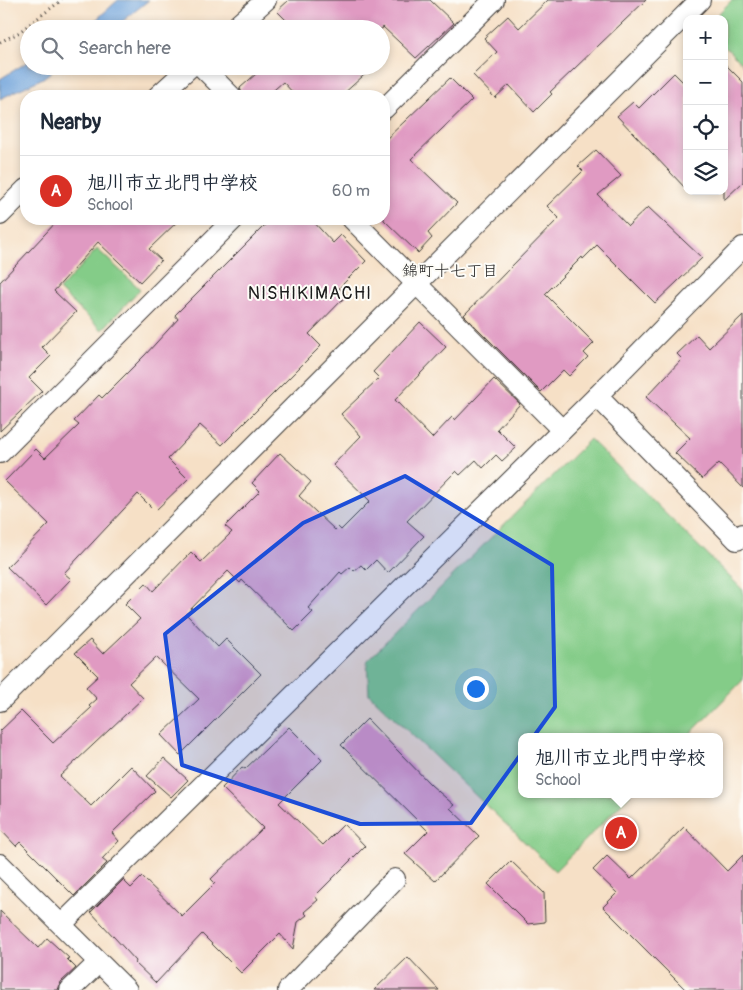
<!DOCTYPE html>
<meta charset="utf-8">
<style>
:root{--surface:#fff;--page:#f6f6f7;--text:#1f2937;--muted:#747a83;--line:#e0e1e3;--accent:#d93025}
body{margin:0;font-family:Pangolin,"Klee One",sans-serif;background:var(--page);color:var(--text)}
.controls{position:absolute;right:15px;top:15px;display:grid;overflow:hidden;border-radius:10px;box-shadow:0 2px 8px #0003}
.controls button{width:45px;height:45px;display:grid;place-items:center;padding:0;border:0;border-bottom:1px solid var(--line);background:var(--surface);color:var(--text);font:25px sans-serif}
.you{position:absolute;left:475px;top:688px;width:18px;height:18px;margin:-12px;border:4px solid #fff;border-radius:50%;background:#1a73e8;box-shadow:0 0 0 8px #1a73e833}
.badge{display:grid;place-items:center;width:32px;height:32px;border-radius:50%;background:var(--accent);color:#fff;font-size:16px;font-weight:700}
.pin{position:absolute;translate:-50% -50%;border:2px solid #fff;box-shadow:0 1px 5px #0006}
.popup{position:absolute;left:518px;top:733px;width:205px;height:65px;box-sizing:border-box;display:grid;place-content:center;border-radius:10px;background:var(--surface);filter:drop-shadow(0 1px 4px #0005);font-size:16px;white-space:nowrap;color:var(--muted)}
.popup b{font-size:19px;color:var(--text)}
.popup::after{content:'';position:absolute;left:50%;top:100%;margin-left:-10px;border:10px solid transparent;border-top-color:var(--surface)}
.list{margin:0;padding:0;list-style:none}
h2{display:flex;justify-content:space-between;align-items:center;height:65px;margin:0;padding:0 20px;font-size:21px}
h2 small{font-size:16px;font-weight:400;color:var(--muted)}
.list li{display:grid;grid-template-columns:32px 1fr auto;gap:15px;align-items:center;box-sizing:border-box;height:70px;padding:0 20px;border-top:1px solid var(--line)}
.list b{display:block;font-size:19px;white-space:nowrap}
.list p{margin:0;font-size:16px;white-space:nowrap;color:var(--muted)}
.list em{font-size:16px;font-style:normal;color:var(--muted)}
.icon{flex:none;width:28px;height:28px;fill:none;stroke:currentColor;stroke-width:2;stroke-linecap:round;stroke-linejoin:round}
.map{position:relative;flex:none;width:743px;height:990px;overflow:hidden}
.search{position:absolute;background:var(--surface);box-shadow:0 2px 8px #0003;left:20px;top:20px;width:370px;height:55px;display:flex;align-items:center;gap:12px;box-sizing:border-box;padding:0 18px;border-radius:28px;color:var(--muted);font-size:19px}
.panel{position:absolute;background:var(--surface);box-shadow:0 2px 8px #0003;left:20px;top:90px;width:370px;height:135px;border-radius:20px}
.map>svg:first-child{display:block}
</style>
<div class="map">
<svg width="743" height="990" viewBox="0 0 743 990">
<rect width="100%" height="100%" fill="#fdfcf7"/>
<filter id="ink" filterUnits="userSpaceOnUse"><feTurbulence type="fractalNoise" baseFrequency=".02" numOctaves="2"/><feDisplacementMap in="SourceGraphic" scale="10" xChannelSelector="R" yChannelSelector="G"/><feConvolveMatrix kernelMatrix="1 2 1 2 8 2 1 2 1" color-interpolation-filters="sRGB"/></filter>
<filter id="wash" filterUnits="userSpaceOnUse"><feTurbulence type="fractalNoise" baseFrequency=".0096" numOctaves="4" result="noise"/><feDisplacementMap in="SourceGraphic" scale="20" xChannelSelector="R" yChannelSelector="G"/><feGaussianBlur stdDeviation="1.12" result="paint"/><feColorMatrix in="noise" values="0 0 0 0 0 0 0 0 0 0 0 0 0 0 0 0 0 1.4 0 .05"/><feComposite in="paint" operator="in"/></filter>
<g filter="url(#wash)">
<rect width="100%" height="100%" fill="#f6e0c6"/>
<g fill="#84cc88" stroke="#507452">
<path d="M732,0H743V65L724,46V19H713Z"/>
<path d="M97,249L140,289L102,330L59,290Z"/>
<path d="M590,439L743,590V680L687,737H522V794H631L555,871L369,694L367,661Z"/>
</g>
<g fill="#6ea2da" stroke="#455f7b">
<path d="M118,0H149L113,29H80L97,19Z"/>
<path d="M29,61V66H59L43,78L0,99V79Z"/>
</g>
<g id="blocks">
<g fill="#e09ac2">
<path d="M289,0H430L454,23L416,58L383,27L382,29H295L277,11Z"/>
<path d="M548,0H646L550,92L552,94L534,112L509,85L495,98L473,75L497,52L484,38L508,16L519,28Z"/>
<path d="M724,63L743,82V182L724,200Z"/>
<path d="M265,66H374L341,96H296L283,82L267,96H243L240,88Z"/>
<path d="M674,73L687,86V190L617,116L633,102L639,108Z"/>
<path d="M450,78L472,100L411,159L457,203L428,233L432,238L418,253L384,220V141Z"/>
<path d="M596,150L621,176L598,195L628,226L648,207L702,258L655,303L597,245L583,259L582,257L545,294L594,343L584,353L588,357L569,376L563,370L541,392L464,315L559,218L547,206L583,171L578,166Z"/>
<path d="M59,219H180L149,249L161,260L140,282L98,242L54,291L76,312L42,347L51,356L29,378L42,391L0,431V282Z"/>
<path d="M271,219H311L333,243L341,235L366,261L339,288L347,295L309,334L321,346L222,445L200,425L168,459L188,479L155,511L138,494L64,573L71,579L46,605L7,567L49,524L5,481L36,449L45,458L79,425L74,421L99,395L102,398L145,355L178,319L175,315Z"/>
<path d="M743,315V488L719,463L702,479L675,453L690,438L646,397L682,359L677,354L697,335L709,348Z"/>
<path d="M420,322L446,347L395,400L432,438L452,417L455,420L494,379L520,404L497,429L516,448L502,461L496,455L483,468L476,460L460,475L456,471L407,521L424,536L388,573L376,560L366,570L361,565L354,571L350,567L342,574L340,572L308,608L313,612L294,631L242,580L240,583L228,571L186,614L218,647L226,639L261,674L180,755L161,735L199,699L156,657L129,683L143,698L60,776L91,806L131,766L155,791L112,833L119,841L102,859L107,863L74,896L20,842L16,846L0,829V731L21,711L53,743L91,708L89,706L97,699L86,687L98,676L75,653L90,640L103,654L140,619L125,604L146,583L153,591L191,552L201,562L232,532L225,526L260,491L252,483L280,453L311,482L299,496L335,530L338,527L341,530L370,501L333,465L361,436L341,414L379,378L373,372Z"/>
<path d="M367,719L431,785L454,805L450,808L479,836L435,881L405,854L428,831L341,745Z"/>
<path d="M289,727L322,760L279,803L323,845L344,824L365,846L315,896L318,900L304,912L307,915L298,922L293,949L280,934L241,973L202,934L156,983L135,963L136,961L91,912L123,880L131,888L142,877L182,916L215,883L211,879L263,828L222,788L242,767L245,769Z"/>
<path d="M164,758L188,780L171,797L147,776Z"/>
<path d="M684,827L727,871L743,855V990H686L603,907L617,893L593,870L607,856L631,879Z"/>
<path d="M511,861L544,893L545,922L528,924L488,884Z"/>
<path d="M0,911L38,948L47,938L69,958L67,959L76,968L61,982L58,990H0Z"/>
<path d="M408,957L439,990H374Z"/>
</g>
</g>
</g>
<g filter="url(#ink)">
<use href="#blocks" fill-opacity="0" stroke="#3d3936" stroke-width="1"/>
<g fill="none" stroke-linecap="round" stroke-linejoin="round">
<g stroke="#3d3936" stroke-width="22">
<g id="minor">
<path d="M233,29L266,0"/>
<path d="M201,66L231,96"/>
<path d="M158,96L191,66"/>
<path d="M384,109L494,0"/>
<path d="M0,215L26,189"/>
<path d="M352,219L562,430"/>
<path d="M597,396L737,540L743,534"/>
<path d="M0,453L234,219"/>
<path d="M0,701L700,0"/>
<path d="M0,864L127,990"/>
<path d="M62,924L597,396L743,247"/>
<path d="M70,990L98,963"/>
<path d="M288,990L395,879"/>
</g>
</g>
<path stroke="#3d3936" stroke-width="3" stroke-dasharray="1 4" stroke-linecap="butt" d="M0,42L18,33L62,0"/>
<use href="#minor" stroke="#fff" stroke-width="20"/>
</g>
</g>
<path fill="#1d4ed8" fill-opacity="0.2" stroke="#1d4ed8" stroke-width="4" stroke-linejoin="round" d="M405,476L552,565L555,707L471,823L360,824L182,765L165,634L303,523Z"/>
<g text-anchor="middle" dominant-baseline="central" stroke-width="4" stroke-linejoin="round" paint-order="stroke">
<g font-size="16" fill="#1c1c1c" stroke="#fdfcf7">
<text x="450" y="271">錦町十七丁目</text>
</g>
<g font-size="18" letter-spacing="1" fill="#1c1c1c" stroke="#fdfcf7">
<text x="310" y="293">NISHIKIMACHI</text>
</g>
</g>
</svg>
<div class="controls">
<button>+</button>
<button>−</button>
<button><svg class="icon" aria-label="locate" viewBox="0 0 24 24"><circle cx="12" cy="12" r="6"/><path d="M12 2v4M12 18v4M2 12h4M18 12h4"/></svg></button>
<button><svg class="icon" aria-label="layers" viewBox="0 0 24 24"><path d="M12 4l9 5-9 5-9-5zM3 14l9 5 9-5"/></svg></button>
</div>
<div class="you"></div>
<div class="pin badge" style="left:621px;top:833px">A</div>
<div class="popup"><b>旭川市立北門中学校</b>School</div>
<div class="search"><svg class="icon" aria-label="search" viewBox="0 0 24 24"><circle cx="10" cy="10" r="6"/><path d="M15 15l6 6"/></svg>Search here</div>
<section class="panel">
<h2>Nearby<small></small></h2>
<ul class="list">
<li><span class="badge">A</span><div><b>旭川市立北門中学校</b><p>School</p></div><em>60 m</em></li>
</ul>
</section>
</div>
